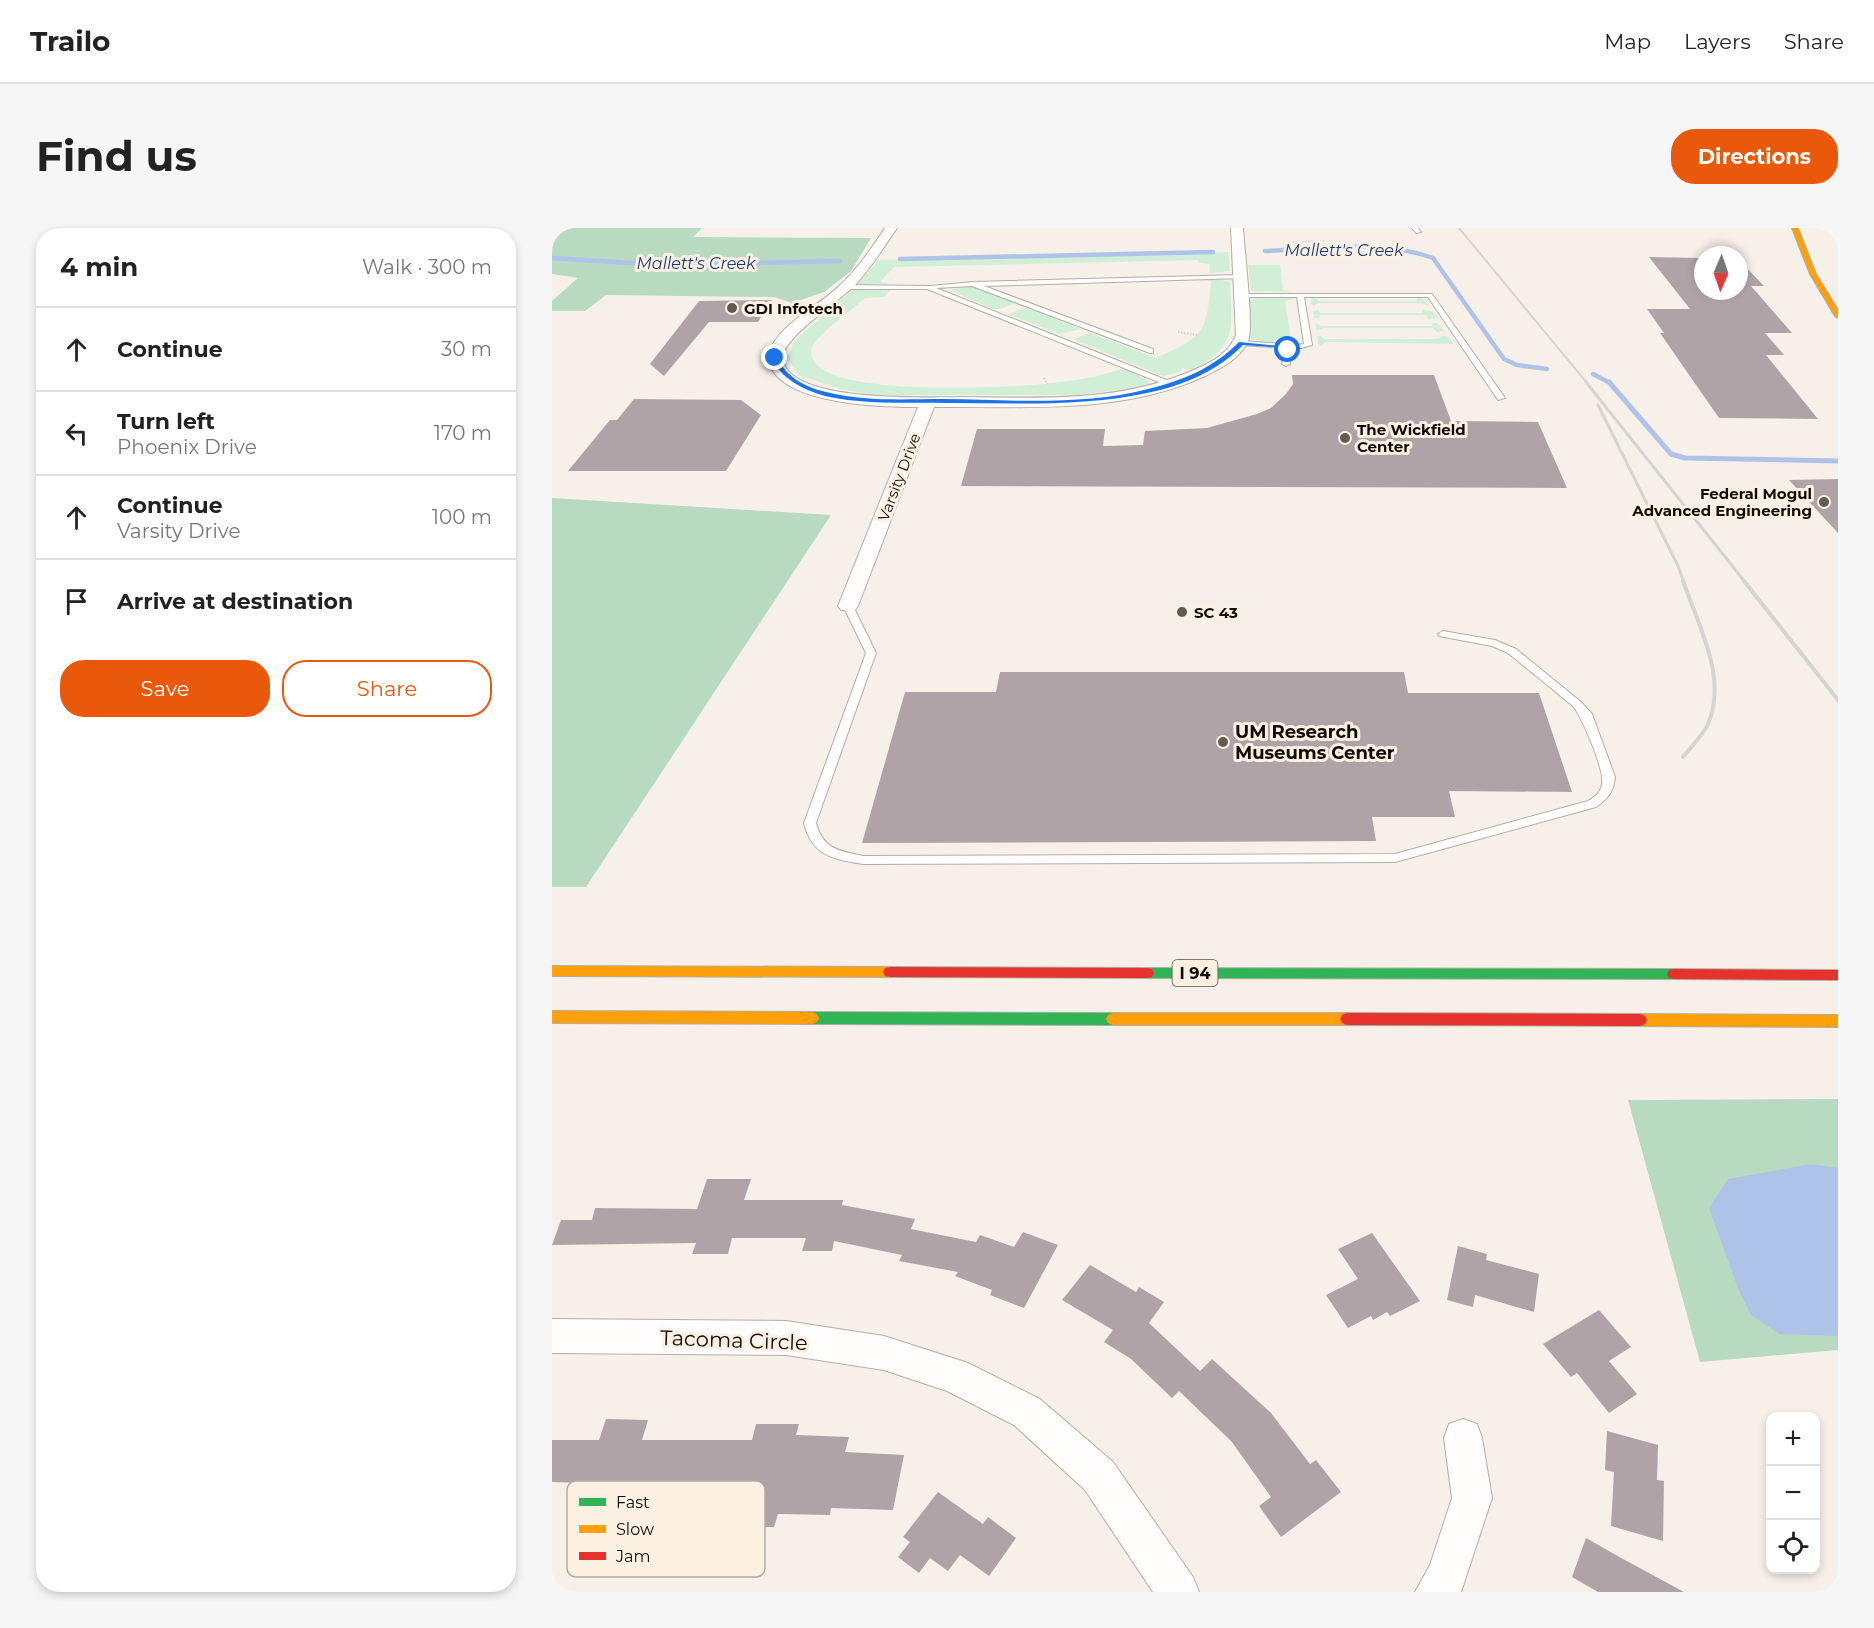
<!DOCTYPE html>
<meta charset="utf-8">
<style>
:root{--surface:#fff;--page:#f6f6f6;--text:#222;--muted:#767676;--line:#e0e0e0;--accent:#ea580c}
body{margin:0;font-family:Montserrat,sans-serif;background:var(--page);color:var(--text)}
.controls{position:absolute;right:18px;bottom:18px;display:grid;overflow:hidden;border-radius:12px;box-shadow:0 3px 9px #0003}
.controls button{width:54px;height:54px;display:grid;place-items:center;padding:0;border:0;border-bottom:2px solid var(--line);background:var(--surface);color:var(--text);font:30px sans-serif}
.compass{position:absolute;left:1142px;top:18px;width:54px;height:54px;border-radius:50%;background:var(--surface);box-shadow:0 3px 9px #0003;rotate:182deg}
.stop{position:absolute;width:18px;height:18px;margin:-14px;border:4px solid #1a73e8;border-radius:50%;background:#fff}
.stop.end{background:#1a73e8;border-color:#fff;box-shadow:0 2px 6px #0008}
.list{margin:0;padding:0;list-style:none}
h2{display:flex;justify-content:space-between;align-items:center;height:78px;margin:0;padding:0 24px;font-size:26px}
h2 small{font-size:20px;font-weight:400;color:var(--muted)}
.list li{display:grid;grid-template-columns:39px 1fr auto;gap:18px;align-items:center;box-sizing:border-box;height:84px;padding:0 24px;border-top:2px solid var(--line)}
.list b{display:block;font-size:22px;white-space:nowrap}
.list p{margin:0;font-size:20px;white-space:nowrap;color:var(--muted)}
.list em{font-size:20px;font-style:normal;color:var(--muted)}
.actions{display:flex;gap:12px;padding:18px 24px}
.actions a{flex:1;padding:14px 0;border:2px solid var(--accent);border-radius:24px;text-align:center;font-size:21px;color:var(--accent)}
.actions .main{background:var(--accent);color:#fff}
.icon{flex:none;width:33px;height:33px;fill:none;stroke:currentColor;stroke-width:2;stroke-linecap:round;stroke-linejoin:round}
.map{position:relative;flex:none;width:1286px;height:1364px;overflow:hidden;border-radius:24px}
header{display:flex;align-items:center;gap:36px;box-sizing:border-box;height:84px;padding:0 30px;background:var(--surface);border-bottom:2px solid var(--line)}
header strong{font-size:28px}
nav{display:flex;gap:33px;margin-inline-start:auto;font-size:21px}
.intro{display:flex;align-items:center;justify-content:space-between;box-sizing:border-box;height:144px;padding:0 36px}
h1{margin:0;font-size:42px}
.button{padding:15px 27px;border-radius:24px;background:var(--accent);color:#fff;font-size:21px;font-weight:700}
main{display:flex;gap:36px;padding:0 36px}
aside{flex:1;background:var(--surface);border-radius:24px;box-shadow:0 3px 9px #0003}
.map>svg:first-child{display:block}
</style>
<header>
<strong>Trailo</strong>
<nav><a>Map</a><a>Layers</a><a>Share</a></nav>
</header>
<div class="intro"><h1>Find us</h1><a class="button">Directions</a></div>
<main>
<aside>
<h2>4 min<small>Walk · 300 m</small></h2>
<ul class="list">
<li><svg class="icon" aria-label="ahead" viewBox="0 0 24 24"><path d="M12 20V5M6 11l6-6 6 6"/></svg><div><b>Continue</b></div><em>30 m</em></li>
<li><svg class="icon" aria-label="left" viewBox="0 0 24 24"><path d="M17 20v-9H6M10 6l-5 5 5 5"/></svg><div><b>Turn left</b><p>Phoenix Drive</p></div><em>170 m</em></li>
<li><svg class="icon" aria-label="ahead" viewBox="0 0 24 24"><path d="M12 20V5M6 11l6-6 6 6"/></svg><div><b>Continue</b><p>Varsity Drive</p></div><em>100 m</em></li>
<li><svg class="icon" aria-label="arrive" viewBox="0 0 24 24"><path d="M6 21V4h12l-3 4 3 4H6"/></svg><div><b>Arrive at destination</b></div></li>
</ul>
<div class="actions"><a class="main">Save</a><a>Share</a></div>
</aside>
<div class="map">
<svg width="1286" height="1364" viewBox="0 0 1286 1364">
<rect width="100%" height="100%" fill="#f6f0e9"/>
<g fill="#d1eed7">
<path d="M676,24L678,43L646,46L657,45L658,36L647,35L645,32L342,39L328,54L337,55L335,56H306L326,32Z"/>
<path d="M696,37H728L731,62L739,64L699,63Z"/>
<path d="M647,52H669L678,54C680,103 686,117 639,143L630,140L628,144L611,148L521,111L538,105L604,130C652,109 655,104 659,53Z"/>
<path d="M409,58H419L463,75L448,81H441L398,62Z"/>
<path d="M300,62H338L332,69L313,70C303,79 264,108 260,119C244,173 463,159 492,156C509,154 526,152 542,149C551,147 564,141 573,142C581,144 597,151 600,158L525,167H323L288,161L246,147L235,130L242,113Z"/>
<path d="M705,70H744L733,73L739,112L749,114H707L698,111V72Z"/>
<path d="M759,70H764L766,73H866L865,70H870L878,78L868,75H766L762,78L759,76Z"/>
<path d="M474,80L529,101L508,106L456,86Z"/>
<path d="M766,82L768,85H871L870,82L880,83L887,90L876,91L874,87H768L767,90H762L761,83Z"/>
<path d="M763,95L770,98H880L881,95H885L893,103L885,104L881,100H771L765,103Z"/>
<path d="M765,108H769L772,111H887L889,108H895L902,116L774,114L769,117L766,116Z"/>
</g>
<g fill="#b8dac1">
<path d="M0,0H150L141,9L319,10L299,43L272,64L240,75L222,69L54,67L33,83H0V73L26,50L0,46Z"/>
<path d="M0,270L279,287L34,659H0Z"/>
<path d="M1286,871V1122L1148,1134L1076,872Z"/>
</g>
<path fill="#afc3e9" d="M1259,936L1286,940V1108L1227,1106L1199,1087L1187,1063L1157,980L1176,951Z"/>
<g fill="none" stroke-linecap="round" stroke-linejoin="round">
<g stroke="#afc3e9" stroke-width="4.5">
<path d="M713,23C767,21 829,11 881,30L952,131L965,137L995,141"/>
<path d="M0,30L109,37L288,33"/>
<path d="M348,31L661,24"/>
<path d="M1041,146L1058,155"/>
</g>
<path stroke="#afc3e9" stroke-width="5" d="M1057,154L1119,226L1133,230L1286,233"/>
</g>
<g fill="#b0a3a7">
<path d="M1097,29L1151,30V63H1187V32L1212,58H1199L1240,105H1213L1232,127H1214L1266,191L1167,190L1108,105H1112L1095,81H1138Z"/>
<path d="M220,72L206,94H157L112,148L98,136L147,73Z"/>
<path d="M740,147H882L899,193L986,194L1015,260L409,258L425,201H553L551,218L591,217L593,203L655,200L705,186L719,180L734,166L741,156Z"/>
<path d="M82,171L189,172L209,187L174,243H16L58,192H65Z"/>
<path d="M1286,251V305L1237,252Z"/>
<path d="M448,444H852L856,465H987L1020,564L897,563L903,589H820L824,613L310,615L353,464H444Z"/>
<path d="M155,951H199L192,972H291L290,977L363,991L359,1001L424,1014L428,1007L462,1019L471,1004L506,1017L472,1080L438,1067L440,1062L403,1048L406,1044L347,1033L350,1027L282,1013L280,1023H250L254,1010H180L176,1026H140L144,1015L0,1017L9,992H40L43,980L145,981Z"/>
<path d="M820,1005L868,1073L838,1088L835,1084L821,1092L819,1088L796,1100L774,1067L806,1051L786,1021Z"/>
<path d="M906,1018L935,1026L934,1032L987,1046L982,1084L923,1067L921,1079L895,1072Z"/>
<path d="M538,1037L584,1064L587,1059L612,1074L597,1095L648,1143L660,1131L719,1185L758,1236L764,1232L789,1264L729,1309L707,1278L719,1269L680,1214L627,1163L620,1170L579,1131L552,1114L561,1102L510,1072Z"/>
<path d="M1047,1082L1079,1119L1057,1133L1085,1166L1057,1185L1025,1145L1019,1149L991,1116Z"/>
<path d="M54,1191L96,1192L90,1212H200L204,1196H247L244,1207L297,1209L293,1224L352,1227L341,1282L279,1280L278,1287L226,1286L222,1299H174L185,1257L123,1256L122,1259H81L69,1294H20L33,1255L0,1254V1212H47Z"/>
<path d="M1055,1203L1106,1217L1105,1252L1112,1253L1111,1313L1059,1298L1062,1244L1053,1242Z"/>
<path d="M386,1264L431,1296L436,1289L464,1310L437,1348L408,1327L396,1343L378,1330L367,1345L346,1329L358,1314L351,1309Z"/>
<path d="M1034,1310L1071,1331L1132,1364H1046L1020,1349Z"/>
</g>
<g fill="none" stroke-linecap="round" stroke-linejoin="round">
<g stroke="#b4aea6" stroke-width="2">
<g id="lane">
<path d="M860,0H866L869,4L864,5Z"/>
<path d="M688,47L690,50L432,58L601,121V125H598L420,58L384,60L622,155L623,157L619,159L375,61H295L292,59L295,57L378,58L421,54Z"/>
<path d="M687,66H880L953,170L946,172L876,69H752L760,117L739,123L738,136L734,138L730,136L734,120L689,117L685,115L689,113L746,117L752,116L745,69H689Z"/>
<path d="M296,375L301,378L324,425L264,595C271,621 287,623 311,628L843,626L1036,573C1042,569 1049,565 1050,556C1053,543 1030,489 1021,478L956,425L940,418L887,408L886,406L891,403L943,412L964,421L1029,474L1040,486L1063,549C1062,563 1056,571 1044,579L843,634L311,636C281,631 260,628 252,595L314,425L291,378Z"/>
</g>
</g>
<g stroke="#b4aea6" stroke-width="2">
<g id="street">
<path d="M333,0H345C332,19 320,38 305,55C290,72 227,111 231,132C238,176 381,169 415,169C492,170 571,174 644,141C660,134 677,125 684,107L679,0H691C692,19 702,101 696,113C688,131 668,141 651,149C566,187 472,178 382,179L306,378L303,382H289L286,378L366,179C331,179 217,177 216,127C226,96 264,80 286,59C305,42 319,21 333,0Z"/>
<path d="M0,1091L234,1093L332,1108L416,1135L488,1171L561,1234L641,1349L647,1364H601L533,1262L462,1197L395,1163L332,1142L234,1127L0,1125Z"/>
<path d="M911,1191L925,1196L930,1210L940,1270L909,1364H863L878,1337L900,1270L892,1210L897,1196Z"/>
</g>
</g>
<g stroke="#b4aea6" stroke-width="2">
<g id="fast">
<path d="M595,740L1122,741L1127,742L1129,746L1127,750L1122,751L595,750L590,749L588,745L590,741Z"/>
<path d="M260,784L561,785L566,787L568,791L566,795L561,797L260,796L255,794L253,790L255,786Z"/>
</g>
</g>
<g stroke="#b4aea6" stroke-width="2">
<g id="slow">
<path d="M1240,0H1246L1264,46L1286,82V90L1283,88L1258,46Z"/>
<path d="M0,738L338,739L343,740L345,744L343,748L338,749L0,748Z"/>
<path d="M0,783L260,784L265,786L267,790L265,794L260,796L0,795Z"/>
<path d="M561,785H795L800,787L802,791L800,795L795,797H561L556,795L554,791L556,787Z"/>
<path d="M1088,786L1286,787V799L1088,798L1083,796L1081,792L1083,788Z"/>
</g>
</g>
<g stroke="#b4aea6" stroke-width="2">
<g id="jam">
<path d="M338,739L595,740L600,741L602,745L600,749L595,750L338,749L333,748L331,744L333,740Z"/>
<path d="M1122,741L1286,742V752L1122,751L1117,750L1115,746L1117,742Z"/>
<path d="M795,785L1088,786L1093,788L1095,792L1093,796L1088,798L795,797L790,795L788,791L790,787Z"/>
</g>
</g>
<g stroke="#d2d1ce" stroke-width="2" stroke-dasharray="1.5 1.5" stroke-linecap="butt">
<path d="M741,14L772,13"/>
<path d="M626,104L645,107"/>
<path d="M492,150L495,156"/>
</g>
<use href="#lane" fill="#fefdfc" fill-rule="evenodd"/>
<use href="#street" fill="#fefdfc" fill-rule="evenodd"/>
<use href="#fast" fill="#30b455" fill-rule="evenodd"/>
<use href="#slow" fill="#ff9f0a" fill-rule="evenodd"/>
<use href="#jam" fill="#e5322d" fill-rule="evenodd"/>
<path stroke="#d6d4d2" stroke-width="2" d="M907,0L1035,155"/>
<g stroke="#d6d4d2" stroke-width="3">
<path d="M1034,154L1193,354"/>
<path d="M1046,177L1126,338L1132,354"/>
</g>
<g stroke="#d6d4d2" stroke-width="4">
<path d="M1192,353L1286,472"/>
<path d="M1131,529C1139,519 1151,507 1156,496C1176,450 1146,396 1131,353"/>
</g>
</g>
<path fill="#1a73e8" d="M687,114L750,120L736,124L734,122L737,120L691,117C666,143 630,158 595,165C530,179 462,175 396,175C355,174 313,177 273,168C252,162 229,151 220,130L225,129C234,149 253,159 274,164C312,174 354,171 392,171C459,172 531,178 596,161C630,153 663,139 687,114Z"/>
<g fill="#615b54" stroke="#fcf0e3" stroke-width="2">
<circle cx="180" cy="80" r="6"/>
<circle cx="793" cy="210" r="6"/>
<circle cx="1272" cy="274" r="6"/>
<circle cx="630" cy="384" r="6"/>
<circle cx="671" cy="514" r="6"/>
</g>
<g text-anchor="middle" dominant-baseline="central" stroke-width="6" stroke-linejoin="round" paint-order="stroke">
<g font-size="15" font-weight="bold" fill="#110b04" stroke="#fcf0e3" text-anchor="start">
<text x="192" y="80">GDI Infotech</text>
<text x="805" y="201">The Wickfield<tspan x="805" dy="17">Center</tspan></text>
<text x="1260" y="265" text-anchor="end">Federal Mogul<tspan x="1260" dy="17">Advanced Engineering</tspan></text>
<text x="642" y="384">SC 43</text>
</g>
<g font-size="15" fill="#110b04" stroke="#fcf0e3">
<text transform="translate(347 249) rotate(-69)">Varsity Drive</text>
</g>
<g font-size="16" font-style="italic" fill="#183a7c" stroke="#fcf0e3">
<text x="792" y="22">Mallett's Creek</text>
<text x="144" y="35">Mallett's Creek</text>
</g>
<rect fill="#fcf0e3" stroke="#585047" stroke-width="1.5" x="620.5" y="732" width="45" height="26" rx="4.5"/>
<g font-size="16" font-weight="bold" fill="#110b04">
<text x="643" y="745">I 94</text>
</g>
<g font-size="18" font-weight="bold" fill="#110b04" stroke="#fcf0e3" text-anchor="start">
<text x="683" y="504">UM Research<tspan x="683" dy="21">Museums Center</tspan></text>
</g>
<g font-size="21" fill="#110b04" stroke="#fcf0e3">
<text transform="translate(182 1112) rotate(2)">Tacoma Circle</text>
</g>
</g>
<rect x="15" y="1253" width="198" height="96" rx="9" fill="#fcf0e3" stroke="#b6aba0" stroke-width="1.5"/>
<rect x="27" y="1270" width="27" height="8" fill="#30b455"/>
<rect x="27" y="1297" width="27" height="8" fill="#ff9f0a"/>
<rect x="27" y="1324" width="27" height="8" fill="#e5322d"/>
<g font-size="16" fill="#110b04">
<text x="64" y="1280">Fast</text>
<text x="64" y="1307">Slow</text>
<text x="64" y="1334">Jam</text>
</g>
</svg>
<div class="controls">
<button>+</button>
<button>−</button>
<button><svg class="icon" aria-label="locate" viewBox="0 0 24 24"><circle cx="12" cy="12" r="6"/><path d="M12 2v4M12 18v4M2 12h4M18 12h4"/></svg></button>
</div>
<svg class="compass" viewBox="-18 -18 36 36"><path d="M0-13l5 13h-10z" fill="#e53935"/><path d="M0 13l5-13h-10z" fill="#767676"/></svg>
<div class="stop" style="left:736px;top:122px"></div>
<div class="stop end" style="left:223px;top:130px"></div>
</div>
</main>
